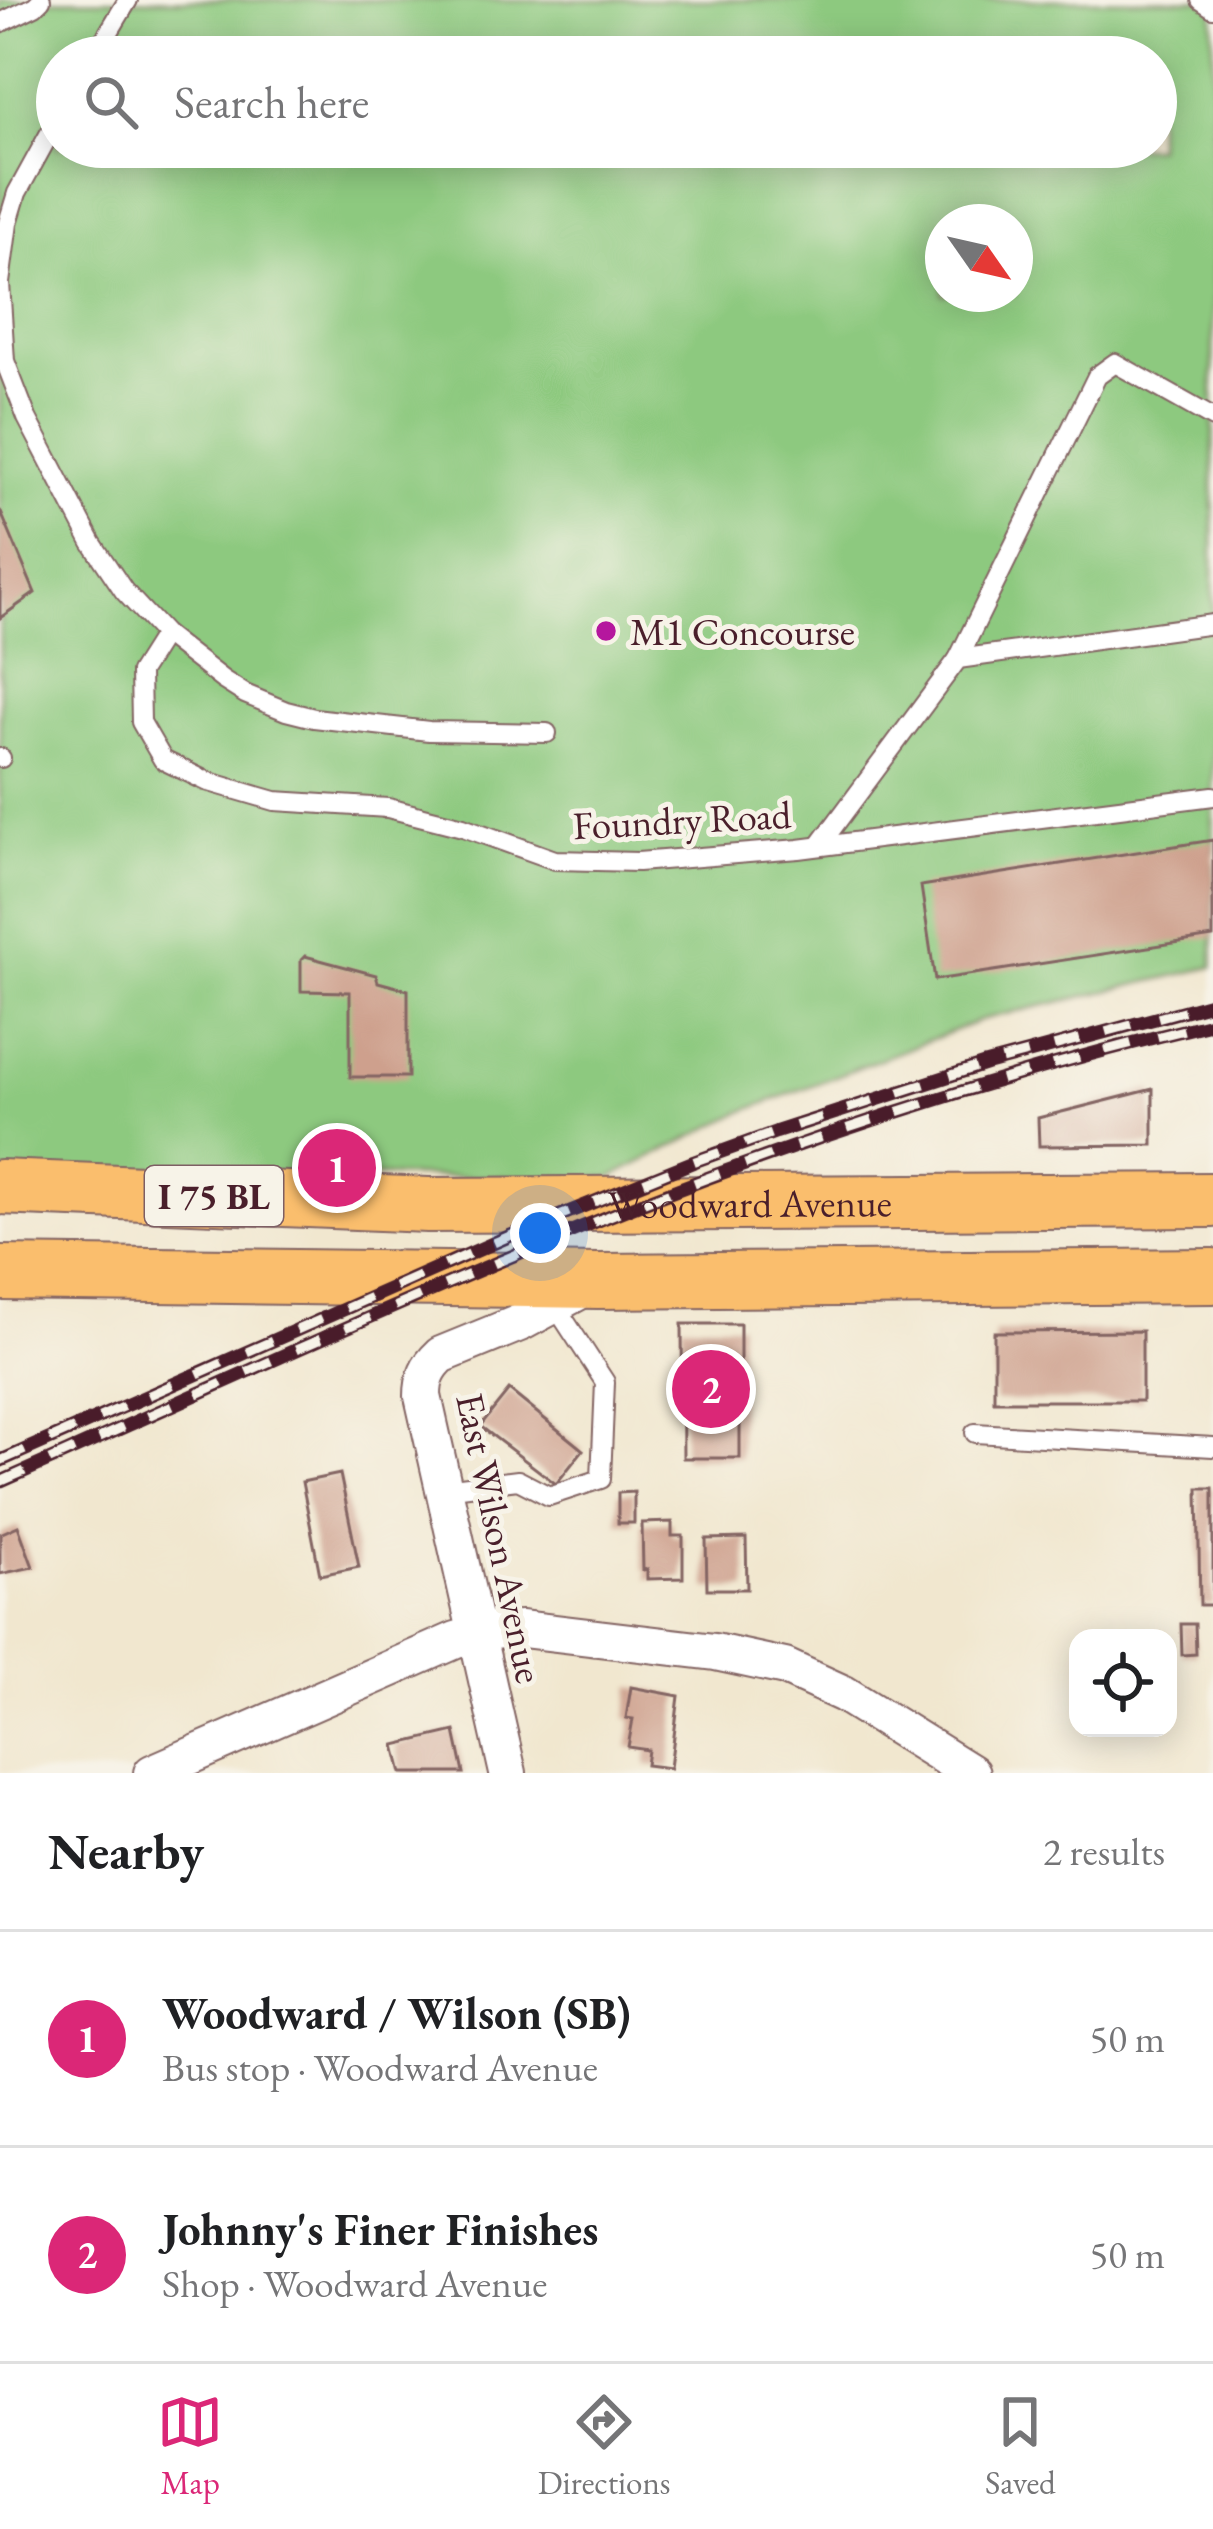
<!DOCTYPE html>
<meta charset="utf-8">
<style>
:root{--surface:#fff;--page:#f2f2f2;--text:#202124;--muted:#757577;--line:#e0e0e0;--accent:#db2777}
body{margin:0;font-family:"EB Garamond",serif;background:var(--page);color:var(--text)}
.controls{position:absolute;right:36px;bottom:36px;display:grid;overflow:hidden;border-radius:24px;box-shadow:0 6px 30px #0003}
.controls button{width:108px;height:108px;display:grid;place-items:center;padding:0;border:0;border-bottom:3px solid var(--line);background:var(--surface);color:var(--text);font:60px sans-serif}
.compass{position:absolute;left:925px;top:204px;width:108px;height:108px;border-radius:50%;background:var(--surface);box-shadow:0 6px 30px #0003;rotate:124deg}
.you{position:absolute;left:540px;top:1233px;width:42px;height:42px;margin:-30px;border:9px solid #fff;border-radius:50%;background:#1a73e8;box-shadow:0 0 0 18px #1a73e833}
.badge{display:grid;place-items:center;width:78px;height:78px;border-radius:50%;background:var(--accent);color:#fff;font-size:39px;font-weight:700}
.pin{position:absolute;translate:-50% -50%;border:6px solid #fff;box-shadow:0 3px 12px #0006}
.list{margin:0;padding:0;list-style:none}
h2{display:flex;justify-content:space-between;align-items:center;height:156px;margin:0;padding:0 48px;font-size:51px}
h2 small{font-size:39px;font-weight:400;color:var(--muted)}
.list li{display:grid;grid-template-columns:78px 1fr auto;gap:36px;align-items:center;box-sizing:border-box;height:216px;padding:0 48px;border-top:3px solid var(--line)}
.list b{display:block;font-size:45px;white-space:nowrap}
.list p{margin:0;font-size:39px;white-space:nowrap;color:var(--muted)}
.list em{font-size:39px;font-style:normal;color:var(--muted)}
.icon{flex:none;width:66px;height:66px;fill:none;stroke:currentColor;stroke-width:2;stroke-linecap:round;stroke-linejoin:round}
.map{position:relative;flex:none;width:1213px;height:1773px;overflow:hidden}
.search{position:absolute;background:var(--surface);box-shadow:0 6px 30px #0003;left:36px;right:36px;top:36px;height:132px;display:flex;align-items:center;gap:30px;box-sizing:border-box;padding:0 42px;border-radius:66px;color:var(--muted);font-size:45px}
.sheet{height:588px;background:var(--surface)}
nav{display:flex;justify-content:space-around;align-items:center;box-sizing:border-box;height:168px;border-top:3px solid var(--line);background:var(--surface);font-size:33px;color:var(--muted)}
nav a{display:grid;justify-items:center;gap:6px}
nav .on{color:var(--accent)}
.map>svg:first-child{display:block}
</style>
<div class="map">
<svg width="1213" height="1773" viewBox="0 0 1213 1773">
<rect width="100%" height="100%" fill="#f7f3e8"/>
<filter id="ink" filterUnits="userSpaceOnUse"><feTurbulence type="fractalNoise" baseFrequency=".00833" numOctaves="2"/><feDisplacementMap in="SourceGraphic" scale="24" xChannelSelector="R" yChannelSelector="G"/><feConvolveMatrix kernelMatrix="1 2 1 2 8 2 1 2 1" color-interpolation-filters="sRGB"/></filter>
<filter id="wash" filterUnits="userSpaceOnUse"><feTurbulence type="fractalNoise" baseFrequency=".004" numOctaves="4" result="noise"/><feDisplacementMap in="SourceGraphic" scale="48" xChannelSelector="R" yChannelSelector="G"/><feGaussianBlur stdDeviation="2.7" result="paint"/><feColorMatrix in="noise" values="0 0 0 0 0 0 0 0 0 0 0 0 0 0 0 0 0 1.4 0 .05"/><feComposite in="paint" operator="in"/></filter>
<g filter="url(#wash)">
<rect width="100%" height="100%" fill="#f1e7cf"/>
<path fill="#8dc97f" stroke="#6c7455" stroke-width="3" fill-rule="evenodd" d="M0,0H1213V967L984,1019L742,1112L610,1178L0,1173ZM57,57H1156V147H57ZM943,222H1015V294H943Z"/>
<g id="blocks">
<g fill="#cea08d">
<path d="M0,510L35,593L0,618Z"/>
<path d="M1213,840V937L935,980L921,886Z"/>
<path d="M305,956L376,975L378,982L408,990V1077H350V992L301,991V960Z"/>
<path d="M1153,1089V1145L1039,1146L1038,1118Z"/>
<path d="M682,1324H740V1458H683Z"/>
<path d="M1142,1331V1401H994V1332Z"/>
<path d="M509,1390L583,1450L556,1484L480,1426Z"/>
<path d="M340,1474L359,1567L320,1575L302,1482Z"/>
<path d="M1198,1488H1213V1605H1200Z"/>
<path d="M634,1492V1523H618V1493Z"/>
<path d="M672,1522V1536H683V1578L647,1579V1569L643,1570L642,1523Z"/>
<path d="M18,1526L33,1567L0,1574V1534Z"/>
<path d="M746,1538L747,1589H707L706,1539Z"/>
<path d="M1181,1624H1195L1196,1654L1182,1655Z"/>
<path d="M631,1687L679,1696L670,1768L646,1765L648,1750L628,1747L633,1719L626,1718Z"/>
<path d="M455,1731L464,1773H402L395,1745Z"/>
</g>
</g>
</g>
<g filter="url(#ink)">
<use href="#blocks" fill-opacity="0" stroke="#846564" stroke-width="3"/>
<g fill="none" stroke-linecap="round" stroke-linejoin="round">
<g stroke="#846564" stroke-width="22">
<g id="lane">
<path d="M1201,0L1213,8"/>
<path d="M0,23L35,6L41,0"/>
<path d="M94,57L128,0"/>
<path d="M57,120L17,193L8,223L0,283L5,361L27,418L92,543L124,591L164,634L223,680L245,694L286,711L314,718L429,731L547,733"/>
<path d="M164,634L140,672L141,722L163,760L206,781L275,801L388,808L463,827L555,860L638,862L799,849L1213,796"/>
<path d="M958,659L1097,376L1115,363L1213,418"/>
<path d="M0,758H1"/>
<path d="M819,846L958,659L1213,624"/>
<path d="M975,1433L1213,1447"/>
<path d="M444,1489L518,1480L549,1496L601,1479L605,1382L554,1304"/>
</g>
</g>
<g stroke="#846564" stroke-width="40">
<g id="street">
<path d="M152,1773L456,1640L491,1631L522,1629L715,1652L785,1667L844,1694L971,1773"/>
<path d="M508,1773L423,1396C423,1378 428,1367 441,1355L522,1322L589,1286"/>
</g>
</g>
<g stroke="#846564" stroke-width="58">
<g id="primary">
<path id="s1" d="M0,1187L428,1205L1213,1200"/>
<path d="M0,1273L598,1281L1213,1276"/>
</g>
</g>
<use href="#lane" stroke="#fff" stroke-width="18"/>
<use href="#street" stroke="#fff" stroke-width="36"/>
<use href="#primary" stroke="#fabe6d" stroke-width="54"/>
<g stroke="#4a1f2b" stroke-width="14">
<g id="rail">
<path d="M0,1461L512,1235L693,1162L776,1132L986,1064L1213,1003"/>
<path d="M0,1482C213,1388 425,1289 642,1203C827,1131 1019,1069 1213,1023"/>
</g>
</g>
<use href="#rail" stroke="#f7f3e8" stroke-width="9" stroke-dasharray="27" stroke-linecap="butt"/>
</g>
</g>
<circle fill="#b5179e" stroke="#f7f3e8" stroke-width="4.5" cx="606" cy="631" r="12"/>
<g text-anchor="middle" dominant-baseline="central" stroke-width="10" stroke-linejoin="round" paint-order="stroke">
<rect fill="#f7f3e8" stroke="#7e5f64" stroke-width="3" x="145" y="1166" width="138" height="60" rx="9"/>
<g font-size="36" font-weight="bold" fill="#4a1f2b">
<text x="214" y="1196">I 75 BL</text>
</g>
<g font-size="39" fill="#4a1f2b" stroke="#f7f3e8" text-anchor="start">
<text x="630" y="631">M1 Concourse</text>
</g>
<g font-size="39" fill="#4a1f2b" stroke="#f7f3e8">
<text transform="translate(682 820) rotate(-3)">Foundry Road</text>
<text stroke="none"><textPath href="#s1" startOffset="750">Woodward Avenue</textPath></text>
<text transform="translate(500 1538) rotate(78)">East Wilson Avenue</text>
</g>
</g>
</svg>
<div class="controls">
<button><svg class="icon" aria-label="locate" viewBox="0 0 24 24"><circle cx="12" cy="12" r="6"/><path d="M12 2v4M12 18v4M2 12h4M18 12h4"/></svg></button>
</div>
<svg class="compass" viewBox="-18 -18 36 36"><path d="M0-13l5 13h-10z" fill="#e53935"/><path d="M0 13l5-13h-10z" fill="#757577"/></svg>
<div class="you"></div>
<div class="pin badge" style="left:337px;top:1168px">1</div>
<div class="pin badge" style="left:711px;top:1389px">2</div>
<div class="search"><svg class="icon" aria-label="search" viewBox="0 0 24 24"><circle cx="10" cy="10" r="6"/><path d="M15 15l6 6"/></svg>Search here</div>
</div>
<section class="sheet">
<h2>Nearby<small>2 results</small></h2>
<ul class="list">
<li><span class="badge">1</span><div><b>Woodward / Wilson (SB)</b><p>Bus stop · Woodward Avenue</p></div><em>50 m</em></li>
<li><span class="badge">2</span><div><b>Johnny's Finer Finishes</b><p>Shop · Woodward Avenue</p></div><em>50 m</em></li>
</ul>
</section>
<nav>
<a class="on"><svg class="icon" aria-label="map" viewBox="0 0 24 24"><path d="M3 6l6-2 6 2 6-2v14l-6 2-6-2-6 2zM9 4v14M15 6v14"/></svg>Map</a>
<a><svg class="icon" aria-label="directions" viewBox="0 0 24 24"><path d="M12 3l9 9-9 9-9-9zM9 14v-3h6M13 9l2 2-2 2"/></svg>Directions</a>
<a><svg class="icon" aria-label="saved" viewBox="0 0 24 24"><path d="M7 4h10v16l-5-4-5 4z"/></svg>Saved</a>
</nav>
